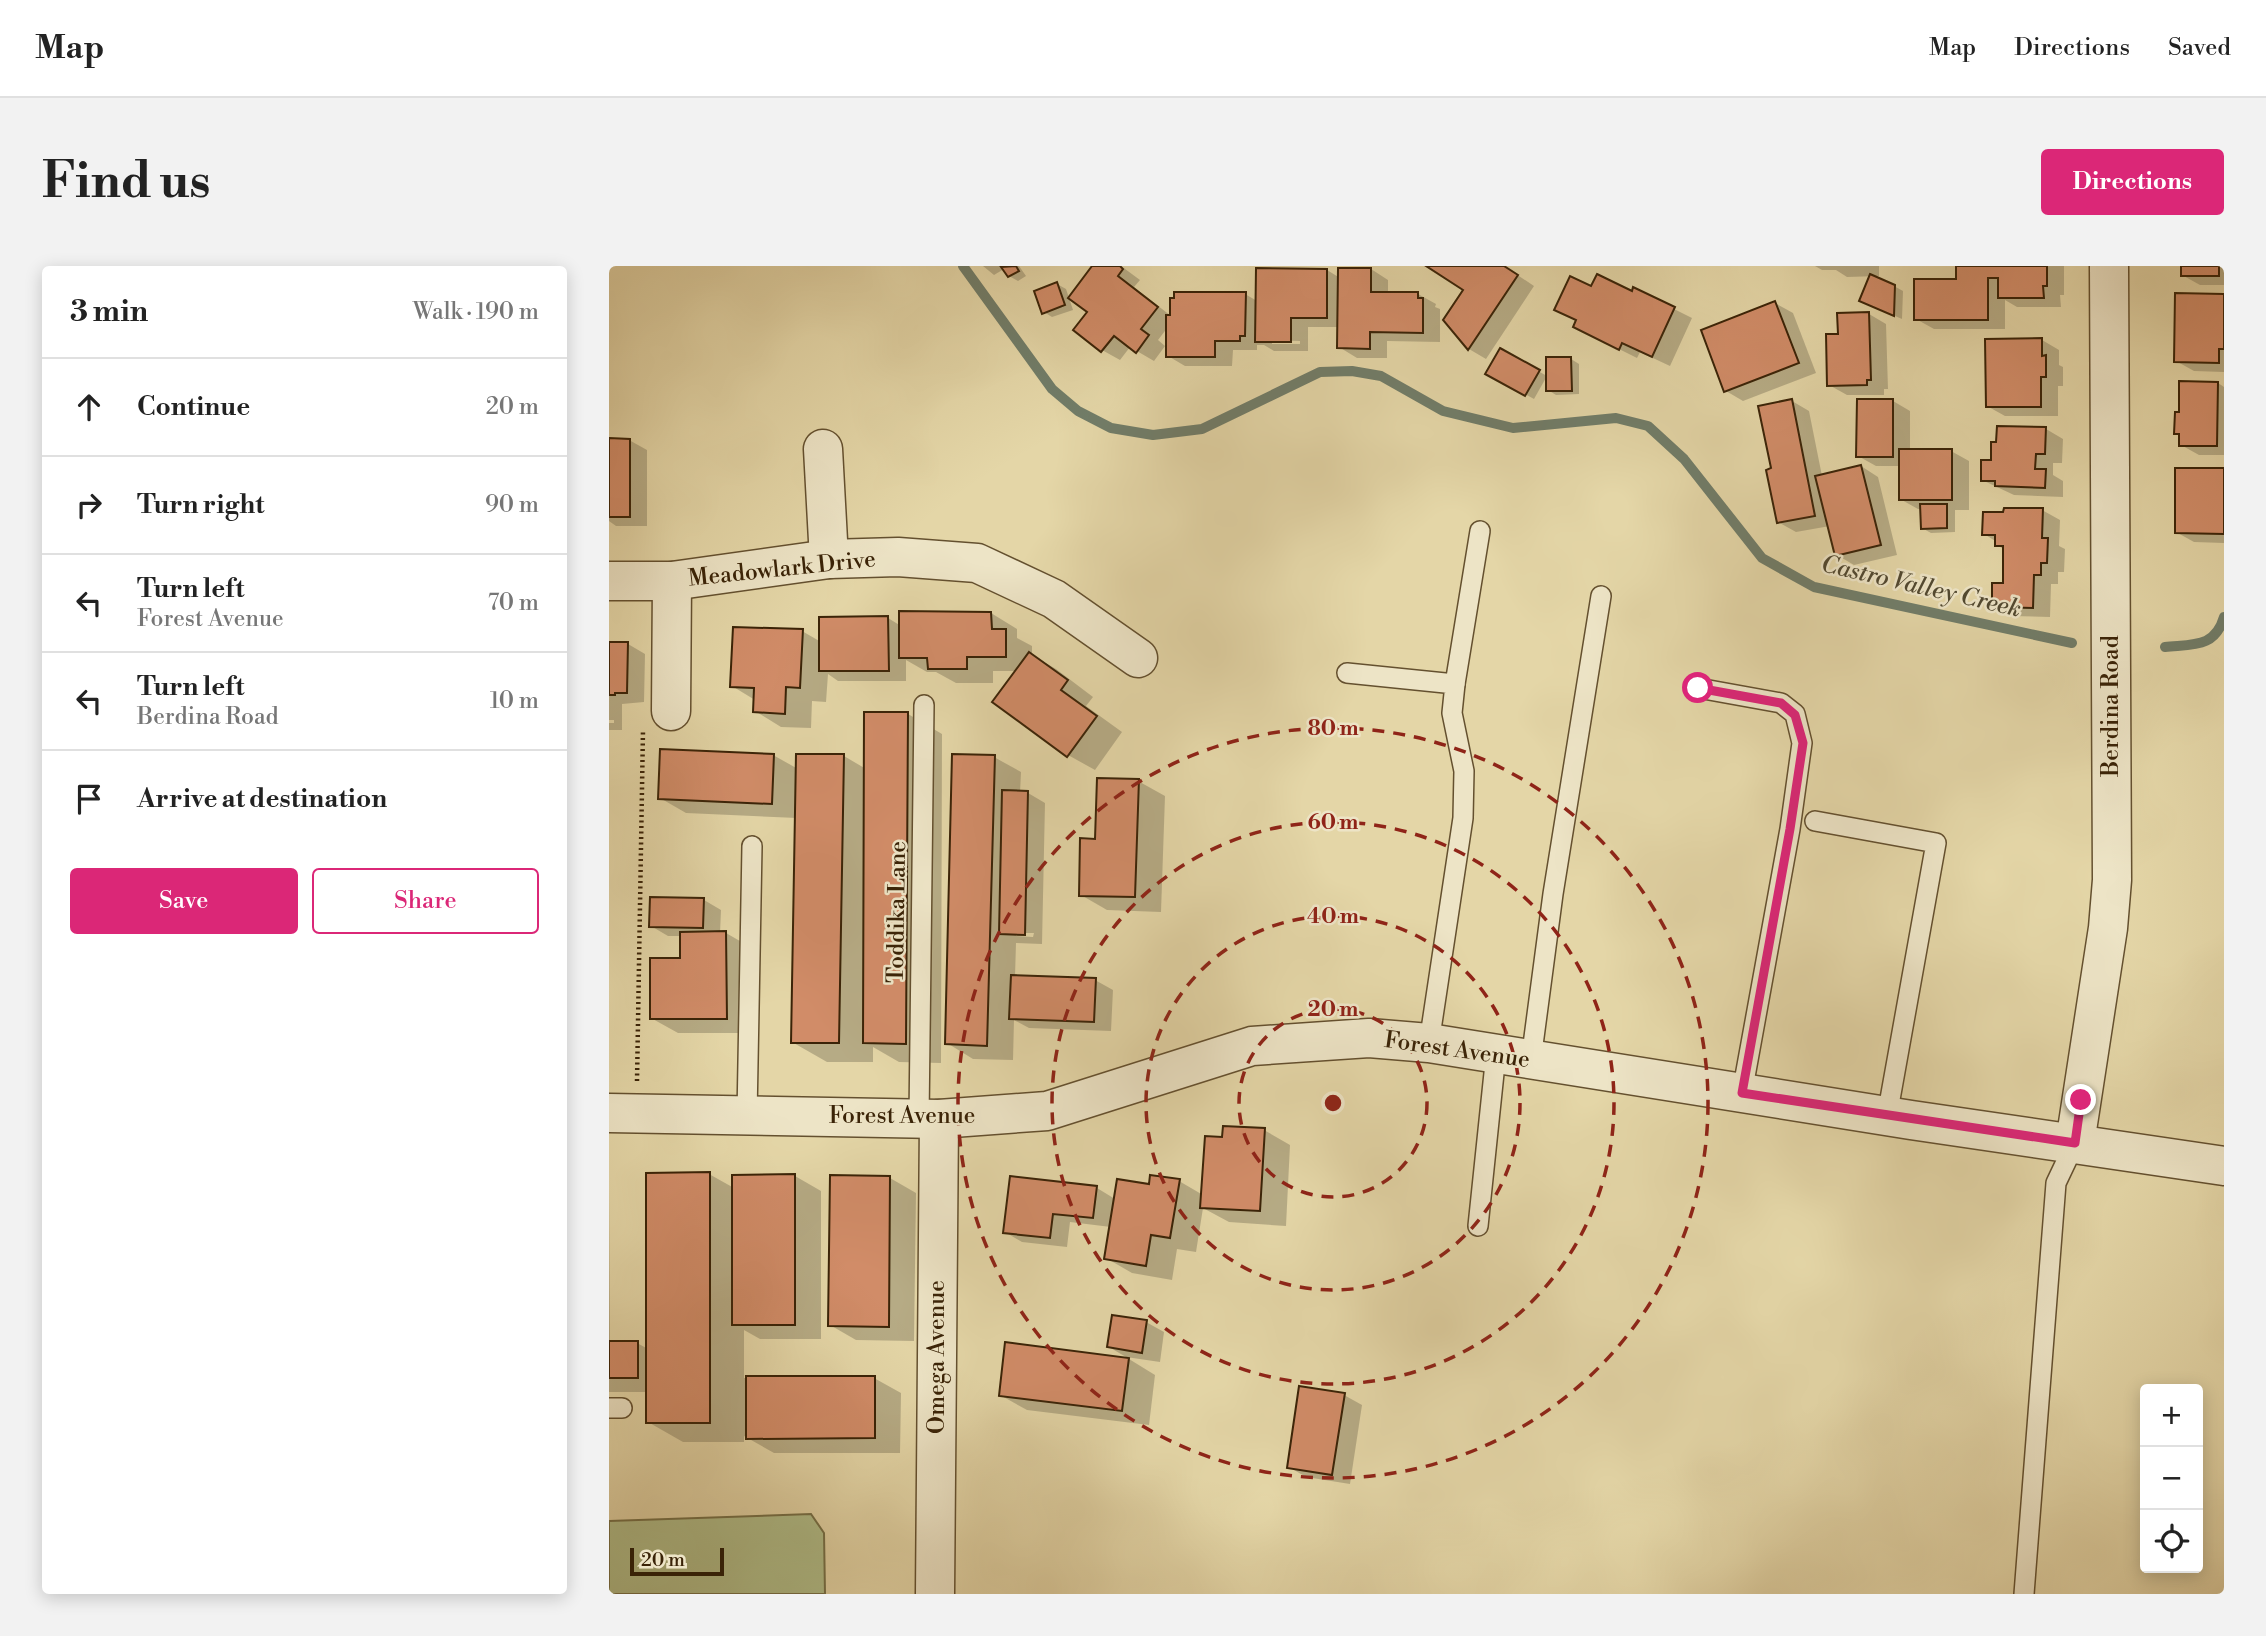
<!DOCTYPE html>
<meta charset="utf-8">
<style>
:root{--surface:#fff;--page:#f2f2f2;--text:#222;--muted:#767676;--line:#e0e0e0;--accent:#db2777}
body{margin:0;font-family:"Libre Bodoni",serif;background:var(--page);color:var(--text)}
.controls{position:absolute;right:21px;bottom:21px;display:grid;overflow:hidden;border-radius:7px;box-shadow:0 4px 18px #0003}
.controls button{width:63px;height:63px;display:grid;place-items:center;padding:0;border:0;border-bottom:2px solid var(--line);background:var(--surface);color:var(--text);font:35px sans-serif}
.scale{position:absolute;left:21px;bottom:18px;width:94px;box-sizing:border-box;padding-left:7px;border:4px solid #3a2307;border-top:0;font-size:19px;line-height:24px;white-space:nowrap;color:#3a2307;-webkit-text-stroke:5px #ede4c6;paint-order:stroke}
.stop{position:absolute;width:21px;height:21px;margin:-16px;border:5px solid #db2777;border-radius:50%;background:#fff}
.stop.end{background:#db2777;border-color:#fff;box-shadow:0 2px 7px #0008}
.list{margin:0;padding:0;list-style:none}
h2{display:flex;justify-content:space-between;align-items:center;height:91px;margin:0;padding:0 28px;font-size:30px}
h2 small{font-size:23px;font-weight:400;color:var(--muted)}
.list li{display:grid;grid-template-columns:46px 1fr auto;gap:21px;align-items:center;box-sizing:border-box;height:98px;padding:0 28px;border-top:2px solid var(--line)}
.list b{display:block;font-size:26px;white-space:nowrap}
.list p{margin:0;font-size:23px;white-space:nowrap;color:var(--muted)}
.list em{font-size:23px;font-style:normal;color:var(--muted)}
.actions{display:flex;gap:14px;padding:21px 28px}
.actions a{flex:1;padding:16px 0;border:2px solid var(--accent);border-radius:7px;text-align:center;font-size:24px;color:var(--accent)}
.actions .main{background:var(--accent);color:#fff}
.icon{flex:none;width:38px;height:38px;fill:none;stroke:currentColor;stroke-width:2;stroke-linecap:round;stroke-linejoin:round}
.map{position:relative;flex:none;width:1615px;height:1328px;overflow:hidden;border-radius:7px}
header{display:flex;align-items:center;gap:42px;box-sizing:border-box;height:98px;padding:0 35px;background:var(--surface);border-bottom:2px solid var(--line)}
header strong{font-size:33px}
nav{display:flex;gap:38px;margin-inline-start:auto;font-size:24px}
.intro{display:flex;align-items:center;justify-content:space-between;box-sizing:border-box;height:168px;padding:0 42px}
h1{margin:0;font-size:49px}
.button{padding:18px 32px;border-radius:7px;background:var(--accent);color:#fff;font-size:24px;font-weight:700}
main{display:flex;gap:42px;padding:0 42px}
aside{flex:1;background:var(--surface);border-radius:7px;box-shadow:0 4px 18px #0003}
.map>svg:first-child{display:block}
</style>
<header>
<strong>Map</strong>
<nav><a>Map</a><a>Directions</a><a>Saved</a></nav>
</header>
<div class="intro"><h1>Find us</h1><a class="button">Directions</a></div>
<main>
<aside>
<h2>3 min<small>Walk · 190 m</small></h2>
<ul class="list">
<li><svg class="icon" aria-label="ahead" viewBox="0 0 24 24"><path d="M12 20V5M6 11l6-6 6 6"/></svg><div><b>Continue</b></div><em>20 m</em></li>
<li><svg class="icon" aria-label="right" viewBox="0 0 24 24"><path d="M7 20v-9h11M14 6l5 5-5 5"/></svg><div><b>Turn right</b></div><em>90 m</em></li>
<li><svg class="icon" aria-label="left" viewBox="0 0 24 24"><path d="M17 20v-9H6M10 6l-5 5 5 5"/></svg><div><b>Turn left</b><p>Forest Avenue</p></div><em>70 m</em></li>
<li><svg class="icon" aria-label="left" viewBox="0 0 24 24"><path d="M17 20v-9H6M10 6l-5 5 5 5"/></svg><div><b>Turn left</b><p>Berdina Road</p></div><em>10 m</em></li>
<li><svg class="icon" aria-label="arrive" viewBox="0 0 24 24"><path d="M6 21V4h12l-3 4 3 4H6"/></svg><div><b>Arrive at destination</b></div></li>
</ul>
<div class="actions"><a class="main">Save</a><a>Share</a></div>
</aside>
<div class="map">
<svg width="1615" height="1328" viewBox="0 0 1615 1328">
<rect width="100%" height="100%" fill="#e4d6a7"/>
<filter id="stains"><feTurbulence type="fractalNoise" baseFrequency=".00286" numOctaves="4"/><feColorMatrix values="0 0 0 0 .2 0 0 0 0 .09 0 0 0 0 .02 0 0 0 .5 -.17"/></filter>
<radialGradient id="worn" r=".72"><stop offset=".6" stop-color="#630" stop-opacity="0"/><stop offset="1" stop-color="#630" stop-opacity=".3"/></radialGradient>
<path fill="#b0be8a" stroke="#757048" stroke-width="2" d="M202,1248L215,1267L216,1328H0V1255Z"/>
<g fill="#0003" fill-rule="evenodd">
<path d="M374,0H410L417,10L409,15L400,10L395,3L385,9Z"/>
<path d="M485,0H512L531,14L525,21L562,50L636,28L648,35L718,4L731,12L762,3L779,14V28H809L827,38L826,41L831,43V76L778,75V92H748L730,81V61H699V85H665L655,79H648V84H624L623,100H576L559,90V61L549,74L556,80L545,95L521,81L511,94L493,84L467,64L480,46ZM663,74L691,75V78H663Z"/>
<path d="M820,0H895L925,20L877,93L860,83L837,54L857,24Z"/>
<path d="M1206,0H1270V10L1238,11L1227,4H1213Z"/>
<path d="M1349,0H1455V29H1451L1452,41H1408L1396,34V63H1325L1307,53L1349,14Z"/>
<path d="M1574,0H1615V19H1591L1573,9Z"/>
<path d="M448,18L457,23L464,44L443,51L435,46Z"/>
<path d="M1285,20L1294,25L1293,53L1252,35Z"/>
<path d="M982,22L1024,27L1025,23L1083,52L1061,100L1031,86L1028,92L966,61Z"/>
<path d="M1615,30V106L1585,105L1567,95Z"/>
<path d="M1166,37L1184,47L1207,107L1134,135L1117,125Z"/>
<path d="M1260,48L1277,58L1279,123H1275V129H1238L1220,119L1230,70Z"/>
<path d="M1433,74L1450,84V99L1454,101V120H1449V150H1396L1378,140Z"/>
<path d="M891,84L938,110L925,133L878,107Z"/>
<path d="M962,93L970,98V128L947,129L939,124Z"/>
<path d="M1609,117L1615,121V189H1590L1572,179V170L1567,167L1572,148Z"/>
<path d="M1183,135L1200,145L1213,210L1252,200L1269,211L1288,289L1245,299L1228,289L1221,260L1187,266L1169,256L1164,204Z"/>
<path d="M1284,135L1301,145V185H1342L1360,195V244H1346V266L1322,267L1313,262V243H1309L1291,233V200H1267L1249,190Z"/>
<path d="M1437,163L1454,173L1453,197H1444V209L1454,215V231L1405,229L1373,214L1384,196Z"/>
<path d="M0,173L20,174L38,184V260H7L0,255Z"/>
<path d="M1615,203V277L1585,276L1567,266Z"/>
<path d="M1433,244L1451,254L1450,280L1456,283L1455,306H1449V318H1442L1441,351L1402,350L1385,340L1396,319V284L1388,279V276L1375,268Z"/>
<path d="M382,347L408,363V372L423,380V389L447,403L484,431L477,440L513,466L486,504L459,489L386,436L408,405H384V417H347L327,406H318L297,394V415H229L219,408L217,436L203,435L202,462L172,461L146,445V434L123,420L193,365L212,376L279,352L292,360Z"/>
<path d="M0,378H19L36,388L35,436L13,438V464H0V457H5V454H0Z"/>
<path d="M299,448L333,468L332,797L290,796L264,781V796H218L183,776L188,552L77,547L51,532L164,489L189,503L235,490L257,503Z"/>
<path d="M385,491L412,506L411,527H419L436,537L433,678L407,677L406,711L486,714L504,724L502,765L420,762L405,754L404,794L364,793L338,777ZM407,667H425L424,671L407,670Z"/>
<path d="M529,515L556,530L552,646L498,644L472,629Z"/>
<path d="M95,634L112,644L111,667H117L143,682L144,767H69L42,752L73,694L72,670H59L42,660Z"/>
<path d="M655,864L681,879L677,960L620,956L594,942L587,986L568,983L563,1014L523,1007L497,992L502,961L461,956L458,981L413,976L396,966L488,922L506,933L541,920L570,915L594,929L615,873Z"/>
<path d="M100,908L125,922L186,910L212,925V1073H151L135,1064V1112H265L292,1127L291,1187H165L135,1170V1176H74L39,1156V1126H0V921L1,1077H28L39,1083Z"/>
<path d="M281,912L307,927L305,1075L247,1074L221,1059Z"/>
<path d="M537,1056L555,1066L551,1096L517,1091L500,1081Z"/>
<path d="M520,1093L546,1109L540,1159L418,1144L391,1129Z"/>
<path d="M735,1129L753,1139L741,1218L697,1211L680,1201Z"/>
</g>
<g fill="none" stroke-linecap="round" stroke-linejoin="round">
<g stroke="#717d69" stroke-width="10">
<path d="M354,0L443,123L469,145L502,162L544,169L593,163L711,106L743,105L772,110L834,145L904,162L1007,152L1039,160L1075,193L1153,292L1205,321L1463,377"/>
<path d="M1556,381C1584,378 1606,382 1615,351"/>
</g>
</g>
<g fill="#d18c68" stroke="#3a2307" stroke-width="2">
<path d="M407,0L410,5L399,11L392,1Z"/>
<path d="M483,0H511L514,3L509,10L549,41L532,63L540,69L527,87L505,70L492,86L464,64L478,46L459,32Z"/>
<path d="M817,0H895L909,9L859,84L834,54L854,24Z"/>
<path d="M1347,0H1438V20H1434L1435,32H1389V12H1379V54H1305V13H1347Z"/>
<rect x="1572" y="0" width="38" height="10"/>
<path d="M647,2L718,3V52H682V76H646Z"/>
<path d="M729,2H762V26H809V32H814V67L761,66V83L728,82Z"/>
<path d="M988,8L1023,25L1024,21L1066,41L1043,91L1013,77L1010,84L964,61L967,54L945,44L961,10L982,20Z"/>
<path d="M1261,8L1286,19L1285,50L1250,35Z"/>
<path d="M448,16L456,39L433,48L425,25Z"/>
<path d="M565,26H637L636,70H631V75H606V91H557V49H561V32H565Z"/>
<path d="M1566,27L1615,28V83H1610V97L1565,96Z"/>
<path d="M1166,35L1190,97L1115,126L1092,64Z"/>
<path d="M1260,46L1262,114H1258V119L1218,120L1217,68H1229L1228,47Z"/>
<path d="M1433,72V90L1437,89V111H1432V141H1377L1376,73Z"/>
<path d="M891,82L931,104L916,130L876,108Z"/>
<path d="M937,91H962L963,125H937Z"/>
<path d="M1570,115L1609,116L1608,180H1570V168H1565L1566,146H1570Z"/>
<path d="M1183,133L1206,250L1168,257L1157,204L1162,202L1149,140Z"/>
<path d="M1248,133H1284V191H1247Z"/>
<path d="M1388,160L1437,161L1436,188H1427L1426,203H1437L1436,222L1386,220V215H1372V194H1382V176H1387Z"/>
<path d="M0,172L21,173V251H0Z"/>
<rect x="1290" y="183" width="53" height="51"/>
<path d="M1252,199L1272,279L1226,290L1206,210Z"/>
<path d="M1566,202H1615V268L1566,267Z"/>
<path d="M1311,238H1338V262L1312,263Z"/>
<path d="M1395,242H1434L1433,272H1439L1438,297H1432V309H1425L1424,342L1383,341V317H1394V280H1386V269H1373L1374,246H1394Z"/>
<path d="M290,345L382,346L383,363H397V391H358V403H319L318,392H290Z"/>
<path d="M279,350L280,405H210V351Z"/>
<path d="M124,361L194,363L191,422L177,421L176,448L144,446L145,422L121,421Z"/>
<path d="M0,376H19L18,427H6V429H0Z"/>
<path d="M420,386L459,414L452,424L488,450L458,491L383,436Z"/>
<path d="M255,446H299L297,778L254,777Z"/>
<path d="M51,483L165,488L163,538L49,533Z"/>
<path d="M187,488H235L230,777H182Z"/>
<path d="M343,488L386,489L378,780L336,778Z"/>
<path d="M488,512L530,513L526,631L470,630L471,572L486,573Z"/>
<path d="M393,524L419,525L416,669L390,668Z"/>
<path d="M41,631L95,632L94,662L40,661Z"/>
<path d="M117,665L118,753H41V692H71V666Z"/>
<path d="M402,709L487,712L485,756L400,753Z"/>
<path d="M614,860L656,862L651,945L591,942L596,870L613,871Z"/>
<path d="M101,906V1157H37V907Z"/>
<path d="M186,908V1059H123V909Z"/>
<path d="M221,909L281,910L280,1061L219,1060Z"/>
<path d="M541,909L571,913L561,972L542,969L537,1000L495,993L508,913L540,918Z"/>
<path d="M401,910L488,920L484,952L444,948L441,972L394,967Z"/>
<path d="M503,1049L538,1054L533,1087L498,1081Z"/>
<rect x="0" y="1075" width="29" height="37"/>
<path d="M396,1076L520,1092L513,1145L390,1130Z"/>
<path d="M137,1110H266V1172L137,1173Z"/>
<path d="M690,1120L736,1127L723,1209L678,1202Z"/>
</g>
<g fill="none" stroke-linecap="round" stroke-linejoin="round">
<g stroke="#64502f" stroke-width="22">
<g id="service">
<path d="M738,407L846,418L843,447L855,505L854,552L820,777"/>
<path d="M846,418L871,265"/>
<path d="M1089,422L1172,437L1186,448L1193,477L1181,563L1133,827"/>
<path d="M1206,555L1327,577L1278,850"/>
<path d="M922,794L944,628L992,330"/>
<path d="M138,850L143,580"/>
<path d="M310,853L315,439"/>
<path d="M869,960L887,788"/>
<path d="M0,1142H13"/>
<path d="M1415,1328L1447,917L1466,877"/>
</g>
</g>
<g stroke="#64502f" stroke-width="41">
<g id="minor">
<path d="M214,183L220,293"/>
<path d="M0,315H63L220,293L289,291L368,297L445,333L529,392"/>
<path d="M62,445L63,315"/>
<path d="M0,847L330,853L438,845L643,780L760,772L820,777L1302,854L1615,900"/>
<path d="M1466,877L1499,662L1503,614L1500,0"/>
<path d="M326,1328L330,853"/>
</g>
</g>
<path stroke="#3a2307" stroke-width="4.5" stroke-dasharray="2 3.5" stroke-linecap="butt" d="M28,815L34,464"/>
<use href="#service" stroke="#ede4c6" stroke-width="19"/>
<use href="#minor" stroke="#ede4c6" stroke-width="38"/>
</g>
<g fill="none" stroke-linecap="round" stroke-linejoin="round">
<path stroke="#db2777" stroke-width="9" d="M1089,422L1172,437L1186,449L1194,477L1181,563L1133,827L1466,877L1472,834"/>
</g>
<g fill="none" stroke="#8f2418" stroke-width="3.5" stroke-dasharray="12 9">
<circle cx="724" cy="837" r="94"/>
<circle cx="724" cy="837" r="187"/>
<circle cx="724" cy="837" r="281"/>
<circle cx="724" cy="837" r="375"/>
</g>
<g text-anchor="middle" dominant-baseline="central" stroke-width="5" stroke-linejoin="round" paint-order="stroke">
<g font-size="23" fill="#3a2307" stroke="#ede4c6">
<text transform="translate(173 303) rotate(-6)">Meadowlark Drive</text>
<text transform="translate(1502 440) rotate(-90)">Berdina Road</text>
<text transform="translate(288 646) rotate(-89)">Toddika Lane</text>
<text transform="translate(848 784) rotate(8)">Forest Avenue</text>
<text x="293" y="850">Forest Avenue</text>
<text transform="translate(328 1091) rotate(-90)">Omega Avenue</text>
</g>
<g font-size="24" font-style="italic" fill="#514830" stroke="#ede4c6">
<text transform="translate(1312 321) rotate(13)">Castro Valley Creek</text>
</g>
</g>
<circle cx="724" cy="837" r="10" fill="#8f2418" stroke="#ede4c6" stroke-width="3.5"/>
<g font-size="21" text-anchor="middle" font-weight="bold" fill="#8f2418" stroke="#ede4c6" stroke-width="5" stroke-linejoin="round" paint-order="stroke">
<text x="724" y="469">80 m</text>
<text x="724" y="563">60 m</text>
<text x="724" y="657">40 m</text>
<text x="724" y="750">20 m</text>
</g>
<rect width="100%" height="100%" filter="url(#stains)"/>
<rect width="100%" height="100%" fill="url(#worn)"/>
</svg>
<div class="controls">
<button>+</button>
<button>−</button>
<button><svg class="icon" aria-label="locate" viewBox="0 0 24 24"><circle cx="12" cy="12" r="6"/><path d="M12 2v4M12 18v4M2 12h4M18 12h4"/></svg></button>
</div>
<div class="scale">20 m</div>
<div class="stop" style="left:1089px;top:422px"></div>
<div class="stop end" style="left:1472px;top:834px"></div>
</div>
</main>
